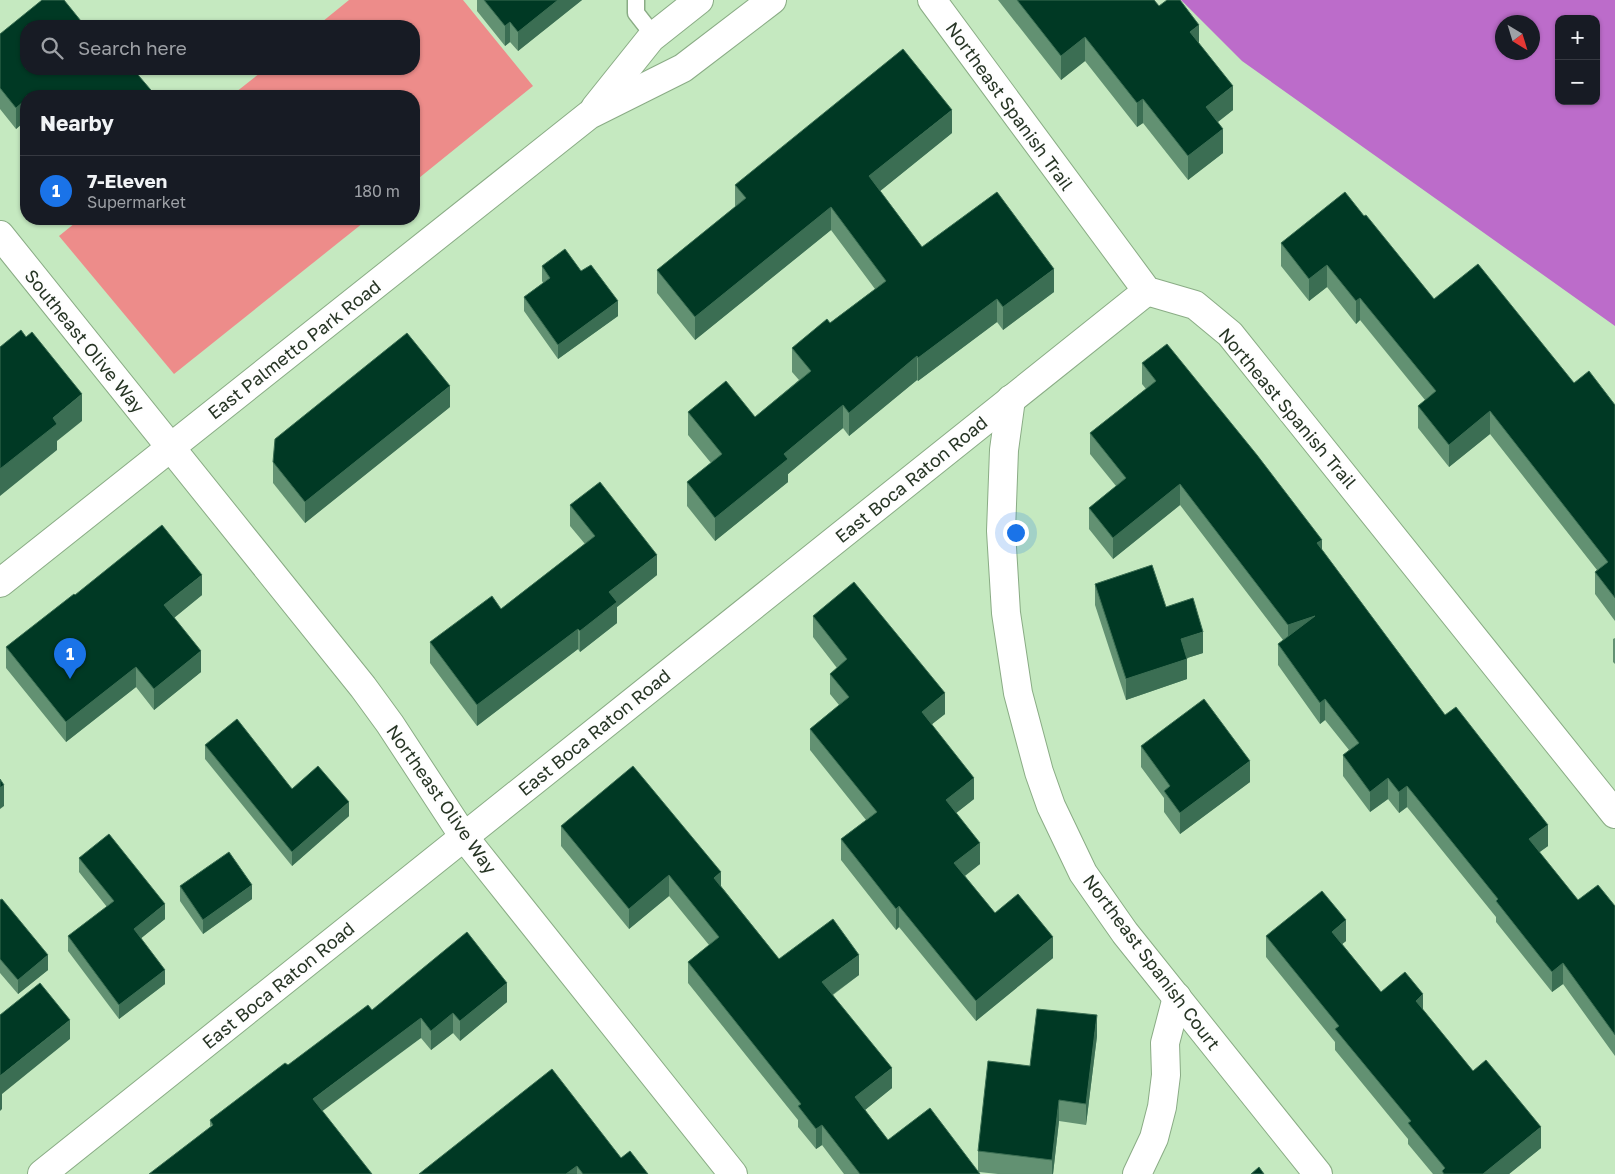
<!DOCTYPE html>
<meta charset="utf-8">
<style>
:root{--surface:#171b24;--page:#242831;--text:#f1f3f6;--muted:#9ea1a6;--line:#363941;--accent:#1a73e8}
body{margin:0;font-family:"Golos Text",sans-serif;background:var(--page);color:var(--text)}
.controls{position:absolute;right:15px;top:15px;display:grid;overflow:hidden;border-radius:10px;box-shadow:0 1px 4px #0004}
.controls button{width:45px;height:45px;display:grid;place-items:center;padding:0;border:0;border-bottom:1px solid var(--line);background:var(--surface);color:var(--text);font:25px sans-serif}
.compass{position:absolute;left:1495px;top:15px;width:45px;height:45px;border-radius:50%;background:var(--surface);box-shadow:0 1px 4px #0004;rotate:142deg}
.you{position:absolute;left:1015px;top:532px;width:18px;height:18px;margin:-12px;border:4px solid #fff;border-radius:50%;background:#1a73e8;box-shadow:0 0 0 8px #1a73e833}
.badge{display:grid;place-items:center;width:32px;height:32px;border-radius:50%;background:var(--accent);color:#fff;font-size:16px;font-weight:700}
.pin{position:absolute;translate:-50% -41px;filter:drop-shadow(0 1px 2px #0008)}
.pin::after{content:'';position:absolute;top:26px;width:18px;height:15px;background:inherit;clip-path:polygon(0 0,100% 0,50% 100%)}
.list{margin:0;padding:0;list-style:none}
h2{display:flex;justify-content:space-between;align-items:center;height:65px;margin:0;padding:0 20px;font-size:21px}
h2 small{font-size:16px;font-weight:400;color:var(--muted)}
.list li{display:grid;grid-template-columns:32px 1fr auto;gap:15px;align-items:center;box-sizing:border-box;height:70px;padding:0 20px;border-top:1px solid var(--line)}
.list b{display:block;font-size:19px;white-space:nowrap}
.list p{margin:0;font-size:16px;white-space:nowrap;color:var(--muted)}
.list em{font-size:16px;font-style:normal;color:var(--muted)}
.icon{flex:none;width:28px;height:28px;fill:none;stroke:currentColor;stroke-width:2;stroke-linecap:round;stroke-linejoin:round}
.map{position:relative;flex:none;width:1615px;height:1174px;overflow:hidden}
.search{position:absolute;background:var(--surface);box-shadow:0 1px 4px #0004;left:20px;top:20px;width:400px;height:55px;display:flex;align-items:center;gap:12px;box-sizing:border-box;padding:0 18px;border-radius:20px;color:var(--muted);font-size:19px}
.panel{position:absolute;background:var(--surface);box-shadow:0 1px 4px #0004;left:20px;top:90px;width:400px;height:135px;border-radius:20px}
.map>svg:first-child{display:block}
</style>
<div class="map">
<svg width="1615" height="1174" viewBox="0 0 1615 1174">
<rect width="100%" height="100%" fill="#c5e9c0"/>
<g fill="#ed8c8a">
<path d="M349,0H463L533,86L414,182V96H231L265,69H414V26H317Z"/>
<path d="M80,219H368L174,374L59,236Z"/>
</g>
<path fill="#bc6cca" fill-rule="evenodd" d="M1181,0H1615V326L1242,61ZM1559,19H1596V101H1559ZM1502,22H1532V52H1502Z"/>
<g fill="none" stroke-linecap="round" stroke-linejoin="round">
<g stroke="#8aac85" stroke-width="19">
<path id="lane" d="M636,0V13L654,36"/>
</g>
<g stroke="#8aac85" stroke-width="30">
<g id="street">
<path d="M932,0L1147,291L1195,305L1230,334L1615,814"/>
<path d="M0,235L363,687L390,724L464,837L733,1174"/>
<path d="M1011,399L1004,450L1001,531L1006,613L1018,693L1039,772L1051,806L1083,873L1125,933L1318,1174"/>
<path d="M42,1174L1147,291"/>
<path d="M1137,1174L1154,1138L1162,1107L1166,1075L1165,1043L1177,997"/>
</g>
</g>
<g stroke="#8aac85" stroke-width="30">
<g id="secondary">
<path d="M595,108L651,38L699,0"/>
<path d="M0,583L589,115L683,68L772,0"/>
</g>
</g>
<use href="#lane" stroke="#fff" stroke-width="16"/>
<use href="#street" stroke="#fff" stroke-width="28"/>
<use href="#secondary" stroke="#fff" stroke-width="28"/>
</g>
<g fill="#629172">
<path d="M477,0H582L518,51L510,42L505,46L477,11Z"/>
<path d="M998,0H1154L1159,6L1199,43L1233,110L1218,122L1223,153L1188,180L1143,123L1137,127L1085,61L1061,80Z"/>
<path d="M26,26V127L23,123L16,129L0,109V34Z"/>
<path d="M952,133L880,191L922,247L1054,292L1003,330L997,322L918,381L917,380L849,436L843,428L788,474V482L715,541L687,506V482L711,463L688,435V412L755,417L799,380L792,372V348L830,323L875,289L831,230L695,340L657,293V270L735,207V185Z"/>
<path d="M1364,216L1434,299L1574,383L1615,405V621L1595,594V572L1597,570L1490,434L1449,467L1418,428V406L1425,400L1360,320L1356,324L1327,287L1309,301L1281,266V243Z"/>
<path d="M542,266L581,271L618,316L558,359L524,311V297L543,283L542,281Z"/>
<path d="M1142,363L1322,550L1445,715L1548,846L1539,852L1578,900L1615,906V1056L1563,984L1552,992L1496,922V917L1407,807L1399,813L1388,799L1370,812L1343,776V755L1349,750L1325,720L1320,724L1278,665V644L1283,640L1180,505L1113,559L1089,529V508L1116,486L1090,454V433L1146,389L1142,384Z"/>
<path d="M450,407L305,523L273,483V462Z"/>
<path d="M570,505L657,575L617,607V623L580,652L578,649L477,726L430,663V642L501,609L585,544L570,526Z"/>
<path d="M1095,584L1166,607L1203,653L1187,658V679L1126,700L1095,605Z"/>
<path d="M75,595H202L174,618L201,672L154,710L136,687L66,742L6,668V647Z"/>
<path d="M813,616L945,714L932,724L974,799L956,813L980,864L965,876L995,913L1053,958L976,1021L899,927L896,930L841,860V839L866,820L810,750V729L839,705L830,694V674L837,668L813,637Z"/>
<path d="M1615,638V664L1613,662V639Z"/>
<path d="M205,745L349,816L292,866L205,759Z"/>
<path d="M1141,746L1250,782L1180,834L1164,812V798L1141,767Z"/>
<path d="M561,826L721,886L779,959L859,975L833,995L892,1088L865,1110L888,1140L978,1171V1151L1030,1066L1097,1036L1086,1125L1059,1121L1053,1174H998L979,1172L980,1174H844L822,1145L816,1149L798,1127V1120L688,983V962L709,945L669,896L629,929L561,846Z"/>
<path d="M79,858L165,919L141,938L165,984L119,1019L68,951V936L107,907L79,872Z"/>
<path d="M180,886L252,899L203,934L180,901Z"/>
<path d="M0,900L48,970L18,994L0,973Z"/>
<path d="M1266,936L1346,941L1342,944L1381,992L1423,1010L1473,1071L1541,1148L1509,1174H1433L1408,1144V1139L1335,1050V1042L1266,957Z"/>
<path d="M507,1002L460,1041L453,1033L431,1050L421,1038L210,1126V1120L288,1065L372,1010Z"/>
<path d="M621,1158L648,1174H419Z"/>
</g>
<g fill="#3b6e53">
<path d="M558,0H582L518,51V32Z"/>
<path d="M510,22V42L505,46V26Z"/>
<path d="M1199,25V49L1190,32Z"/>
<path d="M1085,37V61L1061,80V56Z"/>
<path d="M1233,86V110L1206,131V107Z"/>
<path d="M1143,99V123L1137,127V103Z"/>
<path d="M23,102V123L16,129V108Z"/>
<path d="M952,110V133L869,200V176Z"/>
<path d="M1223,129V153L1188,180V156Z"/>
<path d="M831,207V230L695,340V317Z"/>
<path d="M1327,265V287L1309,301V279Z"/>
<path d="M1054,269V292L1003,330V307Z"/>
<path d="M1360,298V320L1356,324V301Z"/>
<path d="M997,299V322L918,381V358Z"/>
<path d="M618,301V316L558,359V345Z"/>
<path d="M917,356V380L849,436V413Z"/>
<path d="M450,386V407L305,523V502Z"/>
<path d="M82,394V421L57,441V450L0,496V469L53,418Z"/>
<path d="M843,405V428L788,474V482L715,541V518L784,454Z"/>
<path d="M1490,411V434L1449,467V445Z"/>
<path d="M1180,484V505L1113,559V538Z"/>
<path d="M1322,540V561L1317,543Z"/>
<path d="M657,555V575L617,607V623L580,652V631L609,592Z"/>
<path d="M202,575V595L164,626V605Z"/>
<path d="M1315,616L1288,646V625Z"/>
<path d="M578,629V649L477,726V705Z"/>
<path d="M1203,632V653L1181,660V639Z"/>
<path d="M201,651V672L154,710V689Z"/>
<path d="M1187,659V679L1126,700V679Z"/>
<path d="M136,667V687L66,742V722Z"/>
<path d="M945,693V714L922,732V712Z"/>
<path d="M1325,699V720L1320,724V703Z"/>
<path d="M1250,761V782L1180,834V813Z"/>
<path d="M974,778V799L946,821V800Z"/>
<path d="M1388,778V799L1370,812V792Z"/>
<path d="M4,785V806L0,809V788Z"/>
<path d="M1407,786V807L1399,813V792Z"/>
<path d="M349,802V816L292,866V852Z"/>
<path d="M1548,825V846L1529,860V839Z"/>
<path d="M980,843V864L954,884V863Z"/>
<path d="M721,872V893L714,878Z"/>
<path d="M669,875V896L629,929V909Z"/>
<path d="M252,885V899L203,934V920Z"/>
<path d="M165,904V919L134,944V929Z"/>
<path d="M899,906V927L896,930V909Z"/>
<path d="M1346,920V941L1332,952V932Z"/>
<path d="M1053,937V958L976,1021V1001Z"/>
<path d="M48,955V970L18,994V980Z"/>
<path d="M859,955V975L822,1002V982Z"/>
<path d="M1563,963V984L1552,992V972Z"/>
<path d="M165,970V984L119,1019V1005Z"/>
<path d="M507,983V1002L460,1041V1021Z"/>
<path d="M1423,994V1015L1416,1001Z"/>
<path d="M453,1013V1033L431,1050V1031Z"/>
<path d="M1097,1015V1036L1086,1125V1104Z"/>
<path d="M421,1018V1038L313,1118V1099Z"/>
<path d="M70,1020V1039L2,1094V1109L0,1111V1076Z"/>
<path d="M892,1068V1088L855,1118V1097Z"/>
<path d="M1059,1100V1121L1053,1174H1052V1160Z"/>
<path d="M822,1125V1145L816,1149V1129Z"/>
<path d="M1541,1127V1148L1509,1174H1483Z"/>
<path d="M577,1166V1174H566Z"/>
</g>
<g fill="#003924" stroke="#3b6e53">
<path d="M42,0H64L85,26H26V69H133L156,96H26V106L23,102L16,108L0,88V34Z"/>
<path d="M484,0H558L518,32L510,22L505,26Z"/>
<path d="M1017,0H1154L1159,6L1167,0H1180L1199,25L1190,32L1233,86L1206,107L1223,129L1188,156L1143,99L1137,103L1085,37L1061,56Z"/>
<path d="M903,49L952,110L869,176L922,247L997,192L1054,269L1003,307L997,299L918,358L917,356L849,413L843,405L784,454L788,459L715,518L687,482L722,454L688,412L726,381L755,417L811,371L792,348L827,319L830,323L886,281L831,207L695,317L657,270L746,198L735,185Z"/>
<path d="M1345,192L1364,216L1366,215L1434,299L1478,264L1574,383L1589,371L1615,405V598L1595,572L1608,562L1490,411L1449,445L1418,406L1436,391L1360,298L1356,301L1327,265L1309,279L1281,243Z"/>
<path d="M565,249L581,271L591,265L618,301L558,345L524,297L550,278L542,266Z"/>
<path d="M21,330L26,337L32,332L82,394L53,418L57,424L0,469V347Z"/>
<path d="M407,333L450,386L305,502L273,462L275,439Z"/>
<path d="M1167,344L1257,455L1322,540L1317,543L1445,715L1456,707L1548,825L1529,839L1578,900L1598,885L1615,906V1035L1563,963L1552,972L1496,901L1498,899L1407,786L1399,792L1388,778L1370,792L1343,755L1359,743L1325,699L1320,703L1278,644L1315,616L1288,625L1180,484L1113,538L1089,508L1126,478L1090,433L1156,381L1142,363Z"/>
<path d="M600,482L657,555L609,592L617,602L580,631L578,629L477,705L430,642L492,596L501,609L595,536L570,505Z"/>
<path d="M162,525L202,575L164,605L201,651L154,689L136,667L66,722L6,647L74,594L75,595Z"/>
<path d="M1152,565L1166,607L1193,598L1203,632L1181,639L1187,659L1126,679L1095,584Z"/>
<path d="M854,582L945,693L922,712L974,778L946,800L980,843L954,863L995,913L1018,894L1053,937L976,1001L899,906L896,909L841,839L877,812L810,729L849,697L830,674L847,659L813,616Z"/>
<path d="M1204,699L1250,761L1180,813L1164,791L1170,786L1141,746Z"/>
<path d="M237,719L292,789L318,766L349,802L292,852L205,745Z"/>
<path d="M633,766L721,872L714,878L779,959L833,919L859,955L822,982L892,1068L855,1097L888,1140L930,1108L980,1174H860L822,1125L816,1129L798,1106L801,1104L688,962L719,937L669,875L629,909L561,826Z"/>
<path d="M0,779L4,785L0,788Z"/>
<path d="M109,834L165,904L134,929L165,970L119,1005L68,936L114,901L79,858Z"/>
<path d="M229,852L252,885L203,920L180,886Z"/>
<path d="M1322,891L1346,920L1332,932L1381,992L1405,972L1423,994L1416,1001L1473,1071L1486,1060L1541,1127L1483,1174H1444L1442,1171L1445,1168L1408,1123L1411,1121L1335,1029L1339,1026L1266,936Z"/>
<path d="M2,899L48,955L18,980L0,959V900Z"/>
<path d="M467,932L507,983L460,1021L453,1013L431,1031L421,1018L313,1099L372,1174H149L213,1125L210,1120L285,1063L288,1065L368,1005L372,1010Z"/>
<path d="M40,983L70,1020L0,1076V1015Z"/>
<path d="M1037,1009L1097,1015L1086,1104L1059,1100L1052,1160L978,1151L988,1061L1030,1066Z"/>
<path d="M552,1069L621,1158L630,1151L648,1174H583L577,1166L566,1174H419Z"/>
<path d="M1259,1167L1264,1174H1251Z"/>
</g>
<g text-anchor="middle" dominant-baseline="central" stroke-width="5" stroke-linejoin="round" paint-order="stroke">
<g font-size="18" fill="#273525" stroke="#fefefe">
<text transform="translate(1010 106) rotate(54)">Northeast Spanish Trail</text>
<text transform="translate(85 341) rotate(51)">Southeast Olive Way</text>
<text transform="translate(294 349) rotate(-38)">East Palmetto Park Road</text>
<text transform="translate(1288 408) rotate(50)">Northeast Spanish Trail</text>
<text transform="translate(911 479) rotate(-39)">East Boca Raton Road</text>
<text transform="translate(594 732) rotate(-39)">East Boca Raton Road</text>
<text transform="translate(442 799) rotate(55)">Northeast Olive Way</text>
<text transform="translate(1152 962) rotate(53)">Northeast Spanish Court</text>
<text transform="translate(278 985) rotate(-39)">East Boca Raton Road</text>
</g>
</g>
</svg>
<div class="controls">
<button>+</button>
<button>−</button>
</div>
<svg class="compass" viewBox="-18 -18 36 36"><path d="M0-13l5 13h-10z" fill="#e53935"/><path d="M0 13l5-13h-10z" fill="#9ea1a6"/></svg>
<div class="you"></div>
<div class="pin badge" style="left:70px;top:679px">1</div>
<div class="search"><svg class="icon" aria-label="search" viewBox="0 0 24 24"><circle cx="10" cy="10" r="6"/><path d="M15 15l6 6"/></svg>Search here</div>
<section class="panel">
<h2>Nearby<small></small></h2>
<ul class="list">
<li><span class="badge">1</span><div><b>7-Eleven</b><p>Supermarket</p></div><em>180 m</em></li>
</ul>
</section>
</div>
